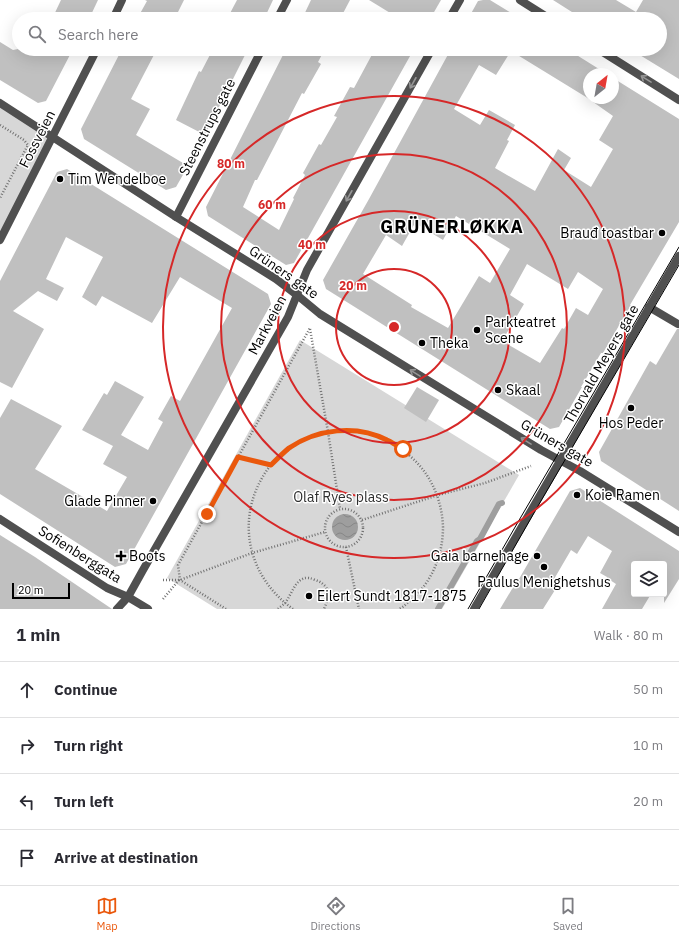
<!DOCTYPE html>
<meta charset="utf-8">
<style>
:root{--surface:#fff;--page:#f2f2f3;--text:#2b2b33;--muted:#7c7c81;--line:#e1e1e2;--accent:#ea580c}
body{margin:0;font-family:"IBM Plex Sans",sans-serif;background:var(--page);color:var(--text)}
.controls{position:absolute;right:12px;bottom:12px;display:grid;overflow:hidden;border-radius:4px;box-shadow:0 4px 16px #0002}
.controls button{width:36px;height:36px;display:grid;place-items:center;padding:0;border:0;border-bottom:1px solid var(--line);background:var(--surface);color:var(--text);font:20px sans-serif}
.compass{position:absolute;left:583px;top:68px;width:36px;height:36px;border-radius:50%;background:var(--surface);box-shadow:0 4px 16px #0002;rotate:31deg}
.scale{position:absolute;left:12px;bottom:10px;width:58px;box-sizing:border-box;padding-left:4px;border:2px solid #000;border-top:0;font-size:11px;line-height:14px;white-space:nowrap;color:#000;-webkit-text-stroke:3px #fff;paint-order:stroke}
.stop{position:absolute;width:12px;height:12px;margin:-9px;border:3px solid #ea580c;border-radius:50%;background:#fff}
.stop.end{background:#ea580c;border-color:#fff;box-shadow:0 1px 4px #0008}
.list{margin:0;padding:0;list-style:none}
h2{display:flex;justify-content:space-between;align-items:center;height:52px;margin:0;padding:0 16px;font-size:17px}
h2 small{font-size:13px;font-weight:400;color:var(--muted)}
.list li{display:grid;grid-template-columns:26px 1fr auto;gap:12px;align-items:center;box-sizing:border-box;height:56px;padding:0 16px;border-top:1px solid var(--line)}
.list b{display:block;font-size:15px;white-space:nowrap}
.list em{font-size:13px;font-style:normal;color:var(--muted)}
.icon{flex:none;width:22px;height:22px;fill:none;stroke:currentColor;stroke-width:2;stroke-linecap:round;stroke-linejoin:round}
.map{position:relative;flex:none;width:679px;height:609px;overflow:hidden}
.search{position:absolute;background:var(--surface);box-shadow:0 4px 16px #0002;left:12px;right:12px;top:12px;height:44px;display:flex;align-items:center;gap:10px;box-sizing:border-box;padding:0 14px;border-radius:22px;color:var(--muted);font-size:15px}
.sheet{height:276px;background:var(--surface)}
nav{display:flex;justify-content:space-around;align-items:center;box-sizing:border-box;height:56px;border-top:1px solid var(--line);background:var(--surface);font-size:11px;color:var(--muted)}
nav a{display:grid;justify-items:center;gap:2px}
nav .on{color:var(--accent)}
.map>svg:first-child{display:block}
</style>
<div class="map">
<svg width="679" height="609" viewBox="0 0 679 609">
<defs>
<pattern id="water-waves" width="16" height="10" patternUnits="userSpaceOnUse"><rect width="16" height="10" fill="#9e9e9e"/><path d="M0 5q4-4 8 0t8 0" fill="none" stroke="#868686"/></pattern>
</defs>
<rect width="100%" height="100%" fill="#fff"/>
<g fill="#d7d7d7">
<path d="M0,103L53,137L0,239Z"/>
<path d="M300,340L519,475L442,609H217L167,578Z"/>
</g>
<circle fill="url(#water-waves)" cx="345" cy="527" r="13"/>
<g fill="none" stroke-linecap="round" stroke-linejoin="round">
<path stroke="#9e9e9e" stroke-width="6" d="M438,609L477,541L480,539L499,504L502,503"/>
</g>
<g fill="#c0c0c0" fill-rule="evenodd">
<path d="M61,0H98L89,19H52Z"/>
<path d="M145,0H184L175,18L173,17L172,19H137L147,1Z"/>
<path d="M237,0H273L264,19H227Z"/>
<path d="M311,0H350L340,19H302Z"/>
<path d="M369,0H441L430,19H400Z"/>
<path d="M483,0H490L521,19H468L478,1Z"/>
<path d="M553,0H616L636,12L643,0H679V79L630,49H660V19H583Z"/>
<path d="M0,42L13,50L18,49H73L46,101L38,103L0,80Z"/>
<path d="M122,49H157L131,99L150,109L136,135L188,166L176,187L166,190L84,139L81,129Z"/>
<path d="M213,49H248L205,135L176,120L199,71L201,72Z"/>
<path d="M286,49H325L318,62L321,64L304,94L302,93L257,180H255L243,207L279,230L294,199L293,198L305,175L303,173L319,144L321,145L337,117L334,116L350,87L354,88L375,49H414L294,263L286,265L208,216L206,207Z"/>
<path d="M451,49H567L607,74H589V98H613V78L679,119V222L630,305H631L603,353H601L581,387H582L559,427L550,429L326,289L323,280L369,199ZM511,51L586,97L613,116L599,140L613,149L591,187L564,170L571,158L558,149L535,191L495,168L509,141L507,140L515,125L489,110L480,125L454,109L479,65L496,75ZM456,216L510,249L490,283L479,276L448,328L411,307L412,305L363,274L386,235L402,246L415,223L443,240ZM527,264L568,289L578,272L603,289L588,315L576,308L564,329L562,328L540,363L502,341L524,304L510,295Z"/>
<path d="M67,169L268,294L271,304L126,564L115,567L0,494V418L11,399L62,426L35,469L107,511L127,477L103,464L113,446L82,430L104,393L107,395L115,381L144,397L121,435L148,450L163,422L158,419L171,396L180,401L232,308L180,277L152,323L102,296L96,306L82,297L103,257L66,237L46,279L64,288L57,301L38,291L13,311L44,329L12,388L0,382V281L57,172Z"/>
<path d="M677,329H679V511L601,461L599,452L650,361L656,365Z"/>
<path d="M417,387L439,400L426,422L404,408Z"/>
<path d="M580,488L679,551V579L664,603V564H634V594H651L642,609H602L616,584L607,578V577L600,573L612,551L588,536L577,554L571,550L550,586L555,590L543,609H500L518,579H519L570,491Z"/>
<path d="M0,535L35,557L112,609H0Z"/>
</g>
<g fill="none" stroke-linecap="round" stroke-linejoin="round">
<g stroke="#727272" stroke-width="2.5" stroke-dasharray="1 2" stroke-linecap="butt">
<path d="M0,125L24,140L28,145L0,198"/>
<path d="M310,329L328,432L340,509"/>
<path d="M238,457L271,465"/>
<circle cx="344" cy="528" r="19"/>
<path d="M362,520L438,495L485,483L531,466"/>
<path d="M346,547L359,609"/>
<path d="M163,580H180L252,553L325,532"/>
<path d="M163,599L179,580"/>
<path d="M226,609L180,580L178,565L310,328"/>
<path d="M278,609C280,607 283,605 285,603C293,593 297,571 315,580C319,581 322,583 325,586C332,594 327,601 324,609"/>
<path d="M293,609C245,575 234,513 270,466C273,462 277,459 281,456C318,422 373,423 410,456C431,474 442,500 443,527C443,555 432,582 411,600C407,603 404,607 399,609"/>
</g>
<path stroke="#505050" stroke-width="8" d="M649,307L678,324"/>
<g stroke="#505050" stroke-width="8">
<path d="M520,0L550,19"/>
<path d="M113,19L122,0"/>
<path d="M277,19L287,0"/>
<path d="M449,19L460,0"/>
<path d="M598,49L679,100"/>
<path d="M0,103L176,217L276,279L297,295L320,314L541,450L580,471L679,532"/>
<path d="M176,217L262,49"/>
<path d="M0,240L97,49"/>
<path d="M0,519L107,588L128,597L148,609"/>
<path d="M117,609L128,597L143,570L288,317L307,270L432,49"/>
<path d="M474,609L679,256"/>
</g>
<g stroke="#000" stroke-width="1">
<path d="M468,609L518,522L679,247"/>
<path d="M479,609L538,506L679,265"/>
</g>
</g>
<defs><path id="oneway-shaft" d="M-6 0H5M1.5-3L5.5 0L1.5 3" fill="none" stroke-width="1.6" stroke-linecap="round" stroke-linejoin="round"/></defs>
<g stroke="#969696">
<use href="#oneway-shaft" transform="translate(646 79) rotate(-148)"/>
<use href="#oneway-shaft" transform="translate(413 83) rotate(119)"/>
<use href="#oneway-shaft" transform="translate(349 196) rotate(119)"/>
<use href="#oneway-shaft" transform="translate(415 373) rotate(-148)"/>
<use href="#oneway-shaft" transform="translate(526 441) rotate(-148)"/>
</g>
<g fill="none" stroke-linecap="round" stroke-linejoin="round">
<path stroke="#ea580c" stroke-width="5" d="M207,514L238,457L271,465C277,459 283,453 289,448C317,429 356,424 387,440C392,442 397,446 403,449"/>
</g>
<g fill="none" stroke="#d62828" stroke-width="2">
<circle cx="394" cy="327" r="58"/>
<circle cx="394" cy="327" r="116"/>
<circle cx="394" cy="327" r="173"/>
<circle cx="394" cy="327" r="231"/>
</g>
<g fill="#000" stroke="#fff" stroke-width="1.5">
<circle cx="60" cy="179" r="4"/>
<circle cx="662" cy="233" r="4"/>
<circle cx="477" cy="330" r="4"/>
<circle cx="422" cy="343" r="4"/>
<circle cx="498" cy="390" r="4"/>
<circle cx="631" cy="408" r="4"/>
<circle cx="577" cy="495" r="4"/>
<circle cx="153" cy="501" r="4"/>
<path d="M119 550h4v4h4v4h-4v4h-4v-4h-4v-4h4z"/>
<circle cx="537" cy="556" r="4"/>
<circle cx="544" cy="567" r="4"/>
<circle cx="309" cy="596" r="4"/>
</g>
<g text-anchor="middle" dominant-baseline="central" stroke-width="3" stroke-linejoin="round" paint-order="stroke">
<g font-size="14" fill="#000" stroke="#fff">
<text transform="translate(207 127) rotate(-63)">Steenstrups gate</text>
<text transform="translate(37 139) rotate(-63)">Fossveien</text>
<text transform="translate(284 272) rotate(35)">Grüners gate</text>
<text transform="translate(267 325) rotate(-62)">Markveien</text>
<text transform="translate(601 364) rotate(-60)">Thorvald Meyers gate</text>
<text transform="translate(557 443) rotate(30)">Grüners gate</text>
<text transform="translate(80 554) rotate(32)">Sofienberggata</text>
</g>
<g font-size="14" fill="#000" stroke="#fff" text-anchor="start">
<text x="68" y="179">Tim Wendelboe</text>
<text x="654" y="233" text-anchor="end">Brauđ toastbar</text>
<text x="485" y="322">Parkteatret<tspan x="485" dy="16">Scene</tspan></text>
<text x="430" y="343">Theka</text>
<text x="506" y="390">Skaal</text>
<text x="631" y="423" text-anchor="middle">Hos Peder</text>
<text x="585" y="495">Koie Ramen</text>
<text x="145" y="501" text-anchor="end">Glade Pinner</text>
<text x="129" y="556">Boots</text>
<text x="529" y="556" text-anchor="end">Gaia barnehage</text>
<text x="544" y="582" text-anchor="middle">Paulus Menighetshus</text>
<text x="317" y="596">Eilert Sundt 1817-1875</text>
</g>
<g font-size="14" fill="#2e2e2e" stroke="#fff">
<text x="341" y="497">Olaf Ryes plass</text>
</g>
<g font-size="18" font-weight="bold" letter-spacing="1" fill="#000" stroke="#fff">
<text x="452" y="226">GRÜNERLØKKA</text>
</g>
</g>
<circle cx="394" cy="327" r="6" fill="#d62828" stroke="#fff" stroke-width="2"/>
<g font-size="12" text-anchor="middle" font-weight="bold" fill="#d62828" stroke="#fff" stroke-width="3" stroke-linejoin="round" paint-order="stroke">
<text x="231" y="168">80 m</text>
<text x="272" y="209">60 m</text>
<text x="312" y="249">40 m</text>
<text x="353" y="290">20 m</text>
</g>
</svg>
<div class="controls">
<button><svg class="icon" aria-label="layers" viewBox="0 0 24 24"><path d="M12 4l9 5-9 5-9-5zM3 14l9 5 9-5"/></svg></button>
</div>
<svg class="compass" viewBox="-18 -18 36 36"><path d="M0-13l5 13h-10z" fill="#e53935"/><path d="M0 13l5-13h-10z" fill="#7c7c81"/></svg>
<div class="scale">20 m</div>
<div class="stop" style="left:403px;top:449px"></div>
<div class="stop end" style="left:207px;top:514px"></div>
<div class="search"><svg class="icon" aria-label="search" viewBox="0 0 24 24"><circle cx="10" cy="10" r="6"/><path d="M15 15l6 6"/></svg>Search here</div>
</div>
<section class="sheet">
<h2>1 min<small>Walk · 80 m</small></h2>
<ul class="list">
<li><svg class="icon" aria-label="ahead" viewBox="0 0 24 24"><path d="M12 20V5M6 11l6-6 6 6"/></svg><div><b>Continue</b></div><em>50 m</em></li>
<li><svg class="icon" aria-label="right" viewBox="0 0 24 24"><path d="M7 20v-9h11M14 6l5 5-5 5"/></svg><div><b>Turn right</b></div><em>10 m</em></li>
<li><svg class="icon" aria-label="left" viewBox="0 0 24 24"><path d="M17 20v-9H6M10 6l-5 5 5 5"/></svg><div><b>Turn left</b></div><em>20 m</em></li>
<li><svg class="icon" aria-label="arrive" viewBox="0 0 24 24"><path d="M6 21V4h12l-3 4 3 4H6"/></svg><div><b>Arrive at destination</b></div></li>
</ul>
</section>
<nav>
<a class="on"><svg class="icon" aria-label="map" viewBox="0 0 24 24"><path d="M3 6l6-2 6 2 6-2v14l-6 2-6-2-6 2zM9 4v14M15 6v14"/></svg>Map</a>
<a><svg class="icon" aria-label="directions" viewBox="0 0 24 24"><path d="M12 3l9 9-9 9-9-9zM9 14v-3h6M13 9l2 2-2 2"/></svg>Directions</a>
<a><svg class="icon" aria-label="saved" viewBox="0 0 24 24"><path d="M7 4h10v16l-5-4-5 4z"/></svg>Saved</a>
</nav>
